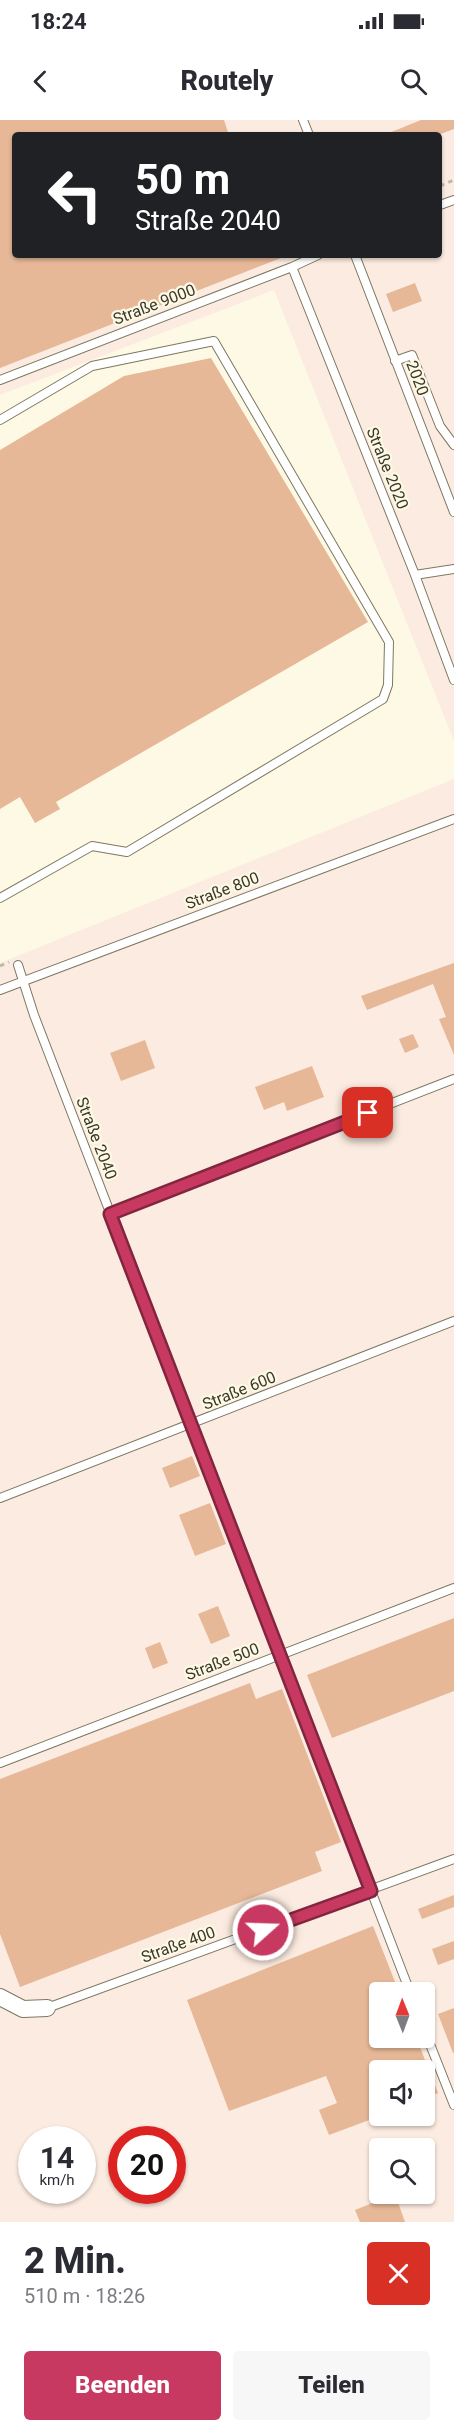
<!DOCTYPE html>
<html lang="de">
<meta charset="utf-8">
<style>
body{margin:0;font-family:Roboto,sans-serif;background:#f7f7f7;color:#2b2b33;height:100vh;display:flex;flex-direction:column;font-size:22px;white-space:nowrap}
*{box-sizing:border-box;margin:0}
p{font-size:20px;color:#7c7c81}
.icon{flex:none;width:33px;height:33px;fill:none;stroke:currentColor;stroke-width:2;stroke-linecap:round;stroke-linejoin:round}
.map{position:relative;height:2102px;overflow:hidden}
.sheet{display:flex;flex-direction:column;background:#fff;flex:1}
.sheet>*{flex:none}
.top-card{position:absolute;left:12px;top:12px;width:430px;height:126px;border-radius:6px;box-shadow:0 2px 4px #0004;background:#202124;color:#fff;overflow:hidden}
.needle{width:39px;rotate:359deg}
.buttons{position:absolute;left:369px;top:1862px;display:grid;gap:12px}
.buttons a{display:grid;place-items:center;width:66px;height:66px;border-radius:6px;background:#fff;box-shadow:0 2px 4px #0004;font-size:30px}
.speed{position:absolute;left:18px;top:2006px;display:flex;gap:12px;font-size:30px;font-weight:700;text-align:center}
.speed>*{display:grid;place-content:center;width:78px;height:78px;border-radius:50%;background:#fff;box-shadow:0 2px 4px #0004;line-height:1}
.speed small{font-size:15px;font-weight:400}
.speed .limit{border:9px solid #d22;background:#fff;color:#111}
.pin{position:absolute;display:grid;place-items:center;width:51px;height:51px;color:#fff;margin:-26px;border-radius:12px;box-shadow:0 3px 9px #0006}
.me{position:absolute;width:66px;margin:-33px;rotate:70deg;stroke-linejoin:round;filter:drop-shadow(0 0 4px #0008)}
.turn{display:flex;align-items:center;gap:21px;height:126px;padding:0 24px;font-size:27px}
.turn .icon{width:78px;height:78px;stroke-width:2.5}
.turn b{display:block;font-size:42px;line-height:51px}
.round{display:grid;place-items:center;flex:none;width:63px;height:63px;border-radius:6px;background:#f7f7f7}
.headline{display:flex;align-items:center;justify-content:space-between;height:102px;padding:0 24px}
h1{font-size:36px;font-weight:800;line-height:45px}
.cta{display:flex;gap:12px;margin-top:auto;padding:12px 24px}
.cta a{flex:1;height:69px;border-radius:6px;background:#c83961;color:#fff;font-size:24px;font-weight:800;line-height:69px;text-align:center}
.cta a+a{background:#f7f7f7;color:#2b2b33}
.status{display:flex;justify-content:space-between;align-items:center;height:42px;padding:0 30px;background:#fff;direction:ltr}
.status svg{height:16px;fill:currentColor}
header{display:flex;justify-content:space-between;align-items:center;height:78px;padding:0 24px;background:#fff;font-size:27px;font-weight:800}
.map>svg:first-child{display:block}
.industrial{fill:#fcebe0;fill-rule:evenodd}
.building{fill:#e6b897}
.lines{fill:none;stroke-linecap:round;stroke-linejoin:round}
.service-casing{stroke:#7d7860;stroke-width:10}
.minor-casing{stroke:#7d7860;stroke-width:18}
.path{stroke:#bebaa8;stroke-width:3;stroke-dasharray:4.5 4.5;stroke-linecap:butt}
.service{stroke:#fff;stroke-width:8}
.minor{stroke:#fff;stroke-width:16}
.route-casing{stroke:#82253f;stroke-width:15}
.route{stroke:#c83961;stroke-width:10}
.labels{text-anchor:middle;stroke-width:4.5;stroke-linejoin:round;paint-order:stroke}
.street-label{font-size:16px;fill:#3a382d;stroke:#fef9e4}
</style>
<div class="status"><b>18:24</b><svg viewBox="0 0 49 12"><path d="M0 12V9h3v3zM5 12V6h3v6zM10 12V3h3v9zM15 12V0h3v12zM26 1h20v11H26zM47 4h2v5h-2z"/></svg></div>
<header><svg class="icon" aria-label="back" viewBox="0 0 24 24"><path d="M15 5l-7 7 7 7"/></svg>Routely<svg class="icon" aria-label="search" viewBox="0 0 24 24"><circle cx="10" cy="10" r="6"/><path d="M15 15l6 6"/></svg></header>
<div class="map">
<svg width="454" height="2102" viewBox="0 0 454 2102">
<rect width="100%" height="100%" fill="#fef9e4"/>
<path class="industrial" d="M0,0H454V621L274,170L0,275ZM15,15H440V135H15Z
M454,659V2102H0V843ZM380,1872H424V1917H380ZM380,1950H424V1995H380ZM32,2019H82V2070H32ZM122,2019H172V2070H122ZM380,2028H424V2073H380Z"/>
<path class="building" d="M0,0H224L229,15H15V135L286,136L0,248Z
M421,0H454V9L438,15H384Z
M415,163L422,181L393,192L386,174Z
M211,238L368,502L56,682L60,689L35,703L20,677L0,689V330L124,256Z
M454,843V935L439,899L446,897L433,864L367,890L361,876Z
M413,914L419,927L405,933L399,919Z
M145,920L155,948L121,961L110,933Z
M312,946L324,977L287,991L284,982L264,990L255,967Z
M192,1336L200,1356L170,1368L162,1348Z
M210,1383L226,1424L195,1436L179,1395Z
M218,1486L230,1516L211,1524L198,1494Z
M454,1498V1571L332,1618L307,1555Z
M160,1522L168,1543L153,1549L145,1528Z
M250,1563L256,1579L282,1569L341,1722L315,1732L322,1751L20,1867L0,1814V1659Z
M454,1775V1787L422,1799L418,1789Z
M373,1806L399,1872H380V1917H416L438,1973L424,1978V1950H380V1996L329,2015L319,1990L337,1983L326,1956L229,1991L187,1880Z
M454,1821V1839L438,1845L432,1829Z
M454,1888V1933H453L438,1894Z
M395,2074L405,2102H360L355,2090Z"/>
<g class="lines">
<defs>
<path id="service" d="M303,0L309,15
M440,85L454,80
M355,135L454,392
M292,147L415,455L454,560
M395,241L412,235L440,306L454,325
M0,260L292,147L318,135
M0,300L92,246L214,221L389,522L388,565L383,579L127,732L92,726L0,778
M415,455L454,449
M18,845L34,895L410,1872
M0,870L454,699
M110,1093L454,959
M0,1378L454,1201
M0,1643L454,1468
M47,1888L454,1739
M424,1909L454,1985"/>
<path id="minor" d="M0,1877L23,1889L47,1888"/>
</defs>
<use href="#service" class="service-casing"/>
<use href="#minor" class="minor-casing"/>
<path class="path" d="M440,66L454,60
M0,846L9,842"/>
<use href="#service" class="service"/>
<use href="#minor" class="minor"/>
</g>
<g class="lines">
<defs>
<path id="route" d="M263,1810L371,1771L110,1094L368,993"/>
</defs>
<use href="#route" class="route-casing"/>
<use href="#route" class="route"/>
</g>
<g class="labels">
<g class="street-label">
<text transform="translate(154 184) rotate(-21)" y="6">Straße 9000</text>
<text transform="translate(418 258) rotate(69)" y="6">2020</text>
<text transform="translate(388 348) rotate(68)" y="6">Straße 2020</text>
<text transform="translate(222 770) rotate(-21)" y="6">Straße 800</text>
<text transform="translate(97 1018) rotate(69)" y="6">Straße 2040</text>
<text transform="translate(239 1270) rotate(-22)" y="6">Straße 600</text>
<text transform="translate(222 1541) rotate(-21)" y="6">Straße 500</text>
<text transform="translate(178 1824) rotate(-20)" y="6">Straße 400</text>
</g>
</g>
</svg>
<div class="buttons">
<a><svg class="needle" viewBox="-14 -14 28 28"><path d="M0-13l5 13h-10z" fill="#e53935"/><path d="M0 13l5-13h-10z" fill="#7c7c81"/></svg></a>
<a><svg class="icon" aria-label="sound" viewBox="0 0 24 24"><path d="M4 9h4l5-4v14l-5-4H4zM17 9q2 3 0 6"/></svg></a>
<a><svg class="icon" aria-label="search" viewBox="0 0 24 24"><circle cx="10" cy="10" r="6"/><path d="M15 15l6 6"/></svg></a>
</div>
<div class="speed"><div>14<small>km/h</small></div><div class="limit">20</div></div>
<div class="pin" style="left:368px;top:993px;background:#d93025"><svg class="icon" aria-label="arrive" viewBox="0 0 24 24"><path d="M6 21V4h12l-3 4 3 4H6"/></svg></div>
<svg class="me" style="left:263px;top:1810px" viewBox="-20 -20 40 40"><circle r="17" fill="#c83961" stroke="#fff" stroke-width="3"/><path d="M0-11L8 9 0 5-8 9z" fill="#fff"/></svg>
<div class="top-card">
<div class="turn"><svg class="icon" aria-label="left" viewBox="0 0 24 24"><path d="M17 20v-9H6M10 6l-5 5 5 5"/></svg><div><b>50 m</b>Straße 2040</div></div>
</div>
</div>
<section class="sheet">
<div class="headline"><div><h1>2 Min.</h1><p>510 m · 18:26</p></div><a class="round" style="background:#d93025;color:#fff"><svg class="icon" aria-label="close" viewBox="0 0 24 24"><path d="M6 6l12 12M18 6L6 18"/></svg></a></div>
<div class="cta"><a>Beenden</a><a>Teilen</a></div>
</section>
